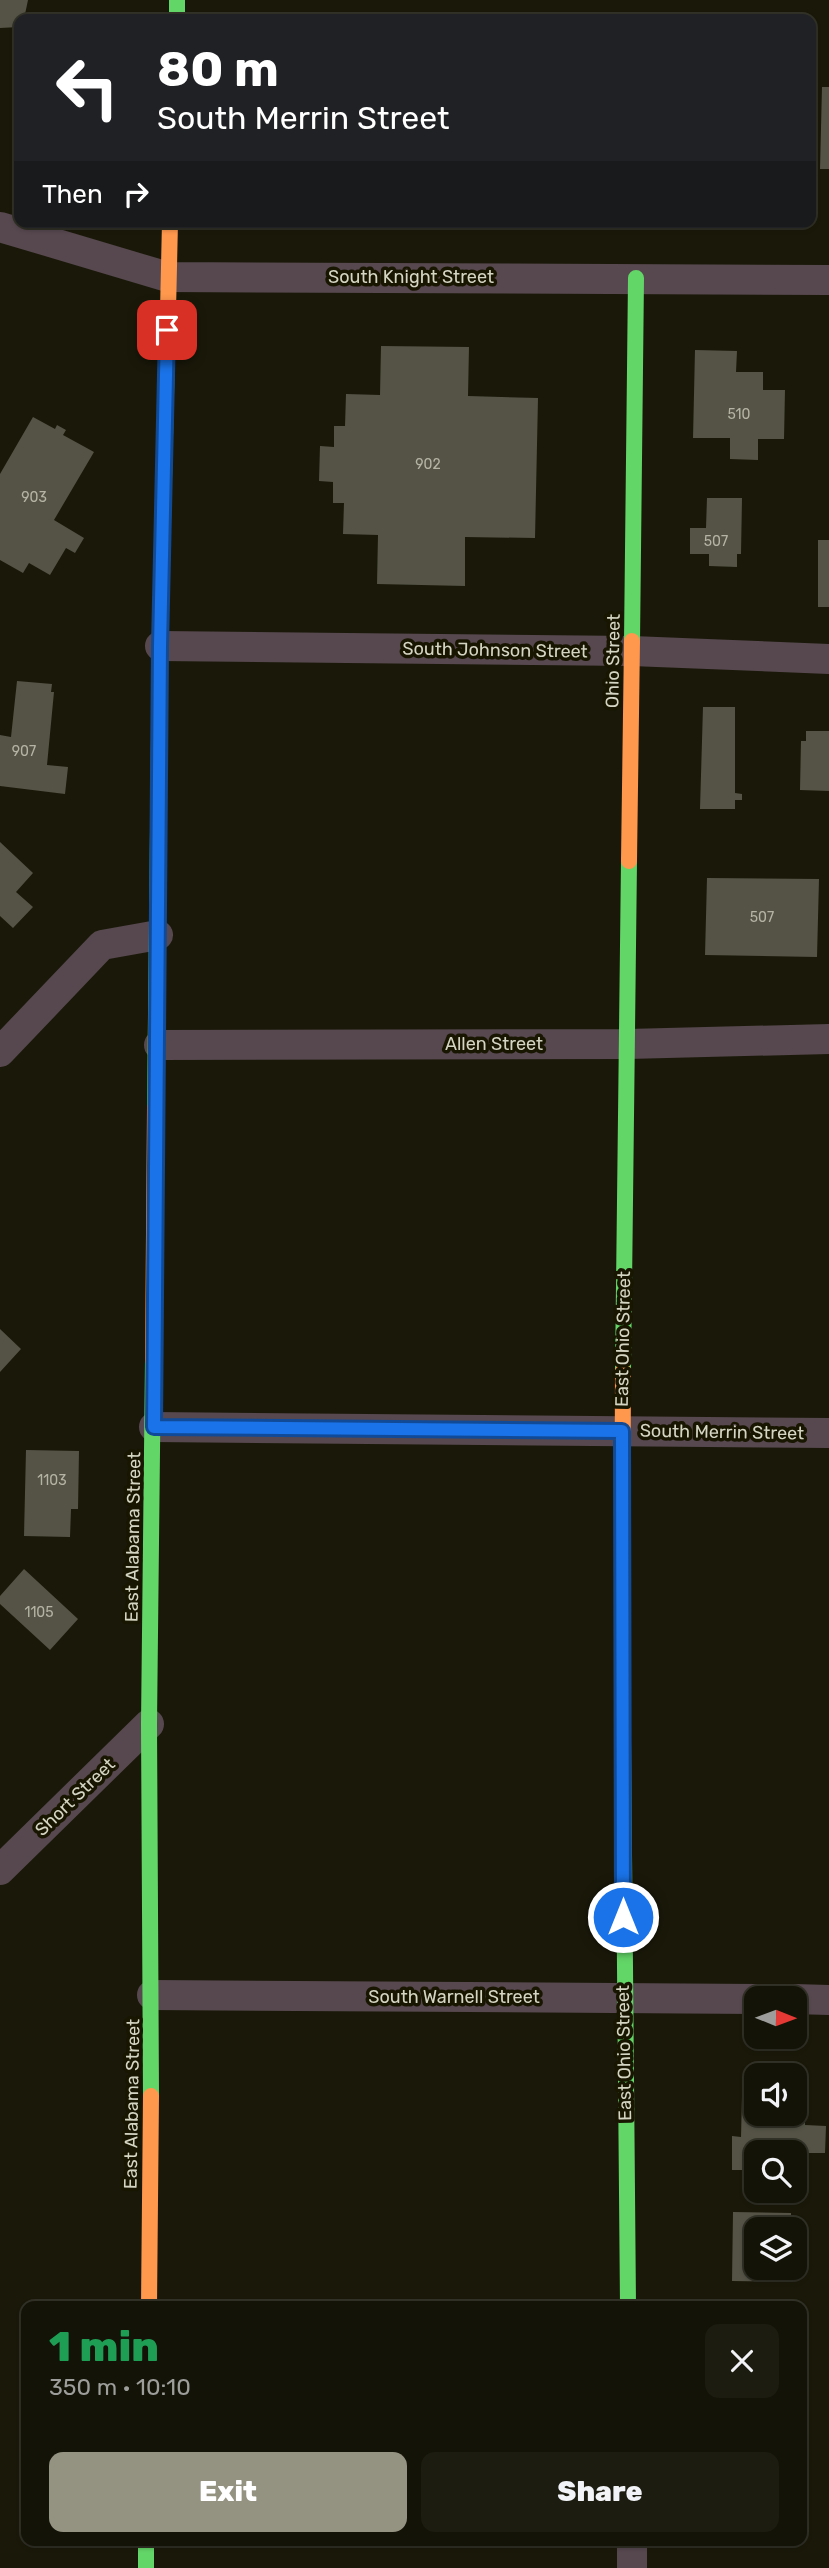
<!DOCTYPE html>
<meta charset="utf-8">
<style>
body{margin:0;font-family:Rubik,sans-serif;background:#1d1c11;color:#f1f3f6;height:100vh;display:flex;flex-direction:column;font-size:26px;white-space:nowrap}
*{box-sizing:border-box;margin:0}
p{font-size:23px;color:#9d9e9b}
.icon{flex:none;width:38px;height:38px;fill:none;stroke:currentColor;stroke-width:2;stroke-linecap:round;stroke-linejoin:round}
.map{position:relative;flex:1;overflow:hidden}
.panel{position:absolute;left:21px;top:2301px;width:786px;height:245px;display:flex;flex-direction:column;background:#141307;border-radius:14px;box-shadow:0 2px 5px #0004,0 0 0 2px #333228}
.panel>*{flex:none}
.top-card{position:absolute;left:14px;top:14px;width:802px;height:214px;border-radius:14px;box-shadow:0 2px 5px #0004,0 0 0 2px #333228;background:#202124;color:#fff;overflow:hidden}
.needle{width:46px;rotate:91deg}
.controls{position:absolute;left:744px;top:1986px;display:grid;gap:14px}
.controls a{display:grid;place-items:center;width:63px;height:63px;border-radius:14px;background:#141307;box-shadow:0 2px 5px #0004,0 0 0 2px #333228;font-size:35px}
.pin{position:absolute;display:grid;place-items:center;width:60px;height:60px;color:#fff;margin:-30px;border-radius:14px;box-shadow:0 4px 10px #0006}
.me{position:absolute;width:77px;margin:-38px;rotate:0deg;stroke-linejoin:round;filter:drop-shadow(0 0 5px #0008)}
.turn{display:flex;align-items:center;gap:24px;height:147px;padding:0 28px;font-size:32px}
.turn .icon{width:91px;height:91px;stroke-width:2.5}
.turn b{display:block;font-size:49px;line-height:60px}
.then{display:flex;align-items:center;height:66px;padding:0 28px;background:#0003;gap:14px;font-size:26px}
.round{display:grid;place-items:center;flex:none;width:74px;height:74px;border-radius:14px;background:#1d1c11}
.head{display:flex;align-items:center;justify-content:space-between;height:119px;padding:0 28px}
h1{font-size:42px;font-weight:800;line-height:52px;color:#1e9e55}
.action{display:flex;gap:14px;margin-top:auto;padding:14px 28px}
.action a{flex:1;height:80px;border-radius:14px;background:#949382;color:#fff;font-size:28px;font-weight:800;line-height:80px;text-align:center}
.action a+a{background:#1d1c11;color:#f1f3f6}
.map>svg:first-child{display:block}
.building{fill:#545346}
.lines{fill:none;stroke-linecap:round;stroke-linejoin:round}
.street{stroke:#57484f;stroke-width:30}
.fast{stroke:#63d668;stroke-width:16}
.slow{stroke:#ff974d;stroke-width:16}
.route-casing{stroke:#114b97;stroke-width:18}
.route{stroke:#1a73e8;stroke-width:12}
.labels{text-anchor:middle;stroke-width:7;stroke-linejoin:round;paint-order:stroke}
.number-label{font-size:14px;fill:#b5b4a4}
.street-label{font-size:18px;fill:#d5d5c3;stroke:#181600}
</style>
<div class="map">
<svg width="829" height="2568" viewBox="0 0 829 2568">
<rect width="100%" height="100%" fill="#1a1909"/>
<path class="building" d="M0,0H28L24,19H19V27L0,28Z
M822,87H829V169H820Z
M381,346L469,347L468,396L538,398L535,538L465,537V586L377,584L378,535L343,534L344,503H333V482L319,481L320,446L334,447V426H345L346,394L380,395Z
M695,350L737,351L736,372H763V390H785L784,439H758V460L730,459V438H693Z
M33,417L55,429L57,425L66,430L63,435L94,452L54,520L84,538L75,553L66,548L50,575L29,563L23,573L0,560V474Z
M707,498H742L741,554H737V567L709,566V554H690V528H706Z
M818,540H829V607H818Z
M17,681L52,684L51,692H54L47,765L68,767L65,794L0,786V735L11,737Z
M703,707H735V793L742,794V800H735V809H700Z
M806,731H829V791L800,790L801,741H806Z
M0,842L33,873L16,892L33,907L13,928L0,916Z
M707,878L819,879L817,957L705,955Z
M0,1329L21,1349L0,1372Z
M26,1450L79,1451L78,1509H71L70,1537L24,1536Z
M24,1569L78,1619L50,1650L0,1604V1596Z
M742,2096H756V2114H794V2097H805V2125L826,2126L825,2153H804V2171L794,2170V2152H756V2170H732V2136L741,2137Z
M733,2212L791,2213V2230H756V2268H790V2282L732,2281Z"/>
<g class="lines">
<path class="street" d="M0,227L168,277L829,280
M160,646L632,651L829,659
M159,1045L628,1044L829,1039
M0,1052L102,945L158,935
M154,1427L829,1433
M0,1870L149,1724
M152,1995L756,1999
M794,1999L829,2000
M632,2541V2568"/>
<path class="fast" d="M177,0V19
M632,641L636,278
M155,1108L160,646L168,311
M623,1371L629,861
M622,1628L628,2306
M151,2096L149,1724L153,1360
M146,2541V2568"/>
<path class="slow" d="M168,311L170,222
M629,861L632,641
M153,1360L155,1108
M622,1628L623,1371
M149,2306L151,2096"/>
</g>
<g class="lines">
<defs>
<path id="route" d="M167,330L160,646L154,1427L622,1431L623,1917"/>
</defs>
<use href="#route" class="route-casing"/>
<use href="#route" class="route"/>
</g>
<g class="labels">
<g class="number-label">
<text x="739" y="419">510</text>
<text x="428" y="469">902</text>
<text x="34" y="502">903</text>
<text x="716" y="546">507</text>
<text x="24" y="756">907</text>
<text x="762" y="922">507</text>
<text x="52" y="1485">1103</text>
<text x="39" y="1617">1105</text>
</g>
<g class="street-label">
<text x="411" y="283">South Knight Street</text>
<text transform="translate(495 650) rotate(1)" y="6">South Johnson Street</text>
<text transform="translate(613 661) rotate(-89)" y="6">Ohio Street</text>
<text x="494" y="1050">Allen Street</text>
<text transform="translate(623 1339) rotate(-89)" y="6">East Ohio Street</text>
<text transform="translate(722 1432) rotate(1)" y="6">South Merrin Street</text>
<text transform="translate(133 1537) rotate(-89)" y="6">East Alabama Street</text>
<text transform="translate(75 1797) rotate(-44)" y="6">Short Street</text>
<text x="454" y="2003">South Warnell Street</text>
<text transform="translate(624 2053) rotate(-91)" y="6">East Ohio Street</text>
<text transform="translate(132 2104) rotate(-89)" y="6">East Alabama Street</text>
</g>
</g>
</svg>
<div class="controls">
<a><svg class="needle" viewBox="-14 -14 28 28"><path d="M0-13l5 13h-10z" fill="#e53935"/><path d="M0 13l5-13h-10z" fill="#9d9e9b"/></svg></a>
<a><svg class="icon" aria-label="sound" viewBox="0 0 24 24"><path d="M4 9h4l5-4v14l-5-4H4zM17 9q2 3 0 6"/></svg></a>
<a><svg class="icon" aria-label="search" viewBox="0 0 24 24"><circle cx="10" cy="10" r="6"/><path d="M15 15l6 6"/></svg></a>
<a><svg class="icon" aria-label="layers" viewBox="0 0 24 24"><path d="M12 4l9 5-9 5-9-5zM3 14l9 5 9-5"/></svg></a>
</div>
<div class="pin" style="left:167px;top:330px;background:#d93025"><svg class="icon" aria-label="arrive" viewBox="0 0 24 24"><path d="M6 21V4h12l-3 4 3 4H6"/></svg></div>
<svg class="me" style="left:623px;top:1917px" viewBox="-20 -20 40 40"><circle r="17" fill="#1a73e8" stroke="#fff" stroke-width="3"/><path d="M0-11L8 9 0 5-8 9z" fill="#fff"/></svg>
<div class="top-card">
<div class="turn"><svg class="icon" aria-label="left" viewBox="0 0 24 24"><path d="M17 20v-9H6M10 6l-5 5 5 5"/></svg><div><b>80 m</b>South Merrin Street</div></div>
<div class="then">Then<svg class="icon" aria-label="right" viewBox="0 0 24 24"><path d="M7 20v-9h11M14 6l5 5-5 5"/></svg></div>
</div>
<section class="panel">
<div class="head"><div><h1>1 min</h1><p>350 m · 10:10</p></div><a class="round"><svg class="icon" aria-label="close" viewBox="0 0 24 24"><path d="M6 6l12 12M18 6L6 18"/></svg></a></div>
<div class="action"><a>Exit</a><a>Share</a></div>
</section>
</div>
